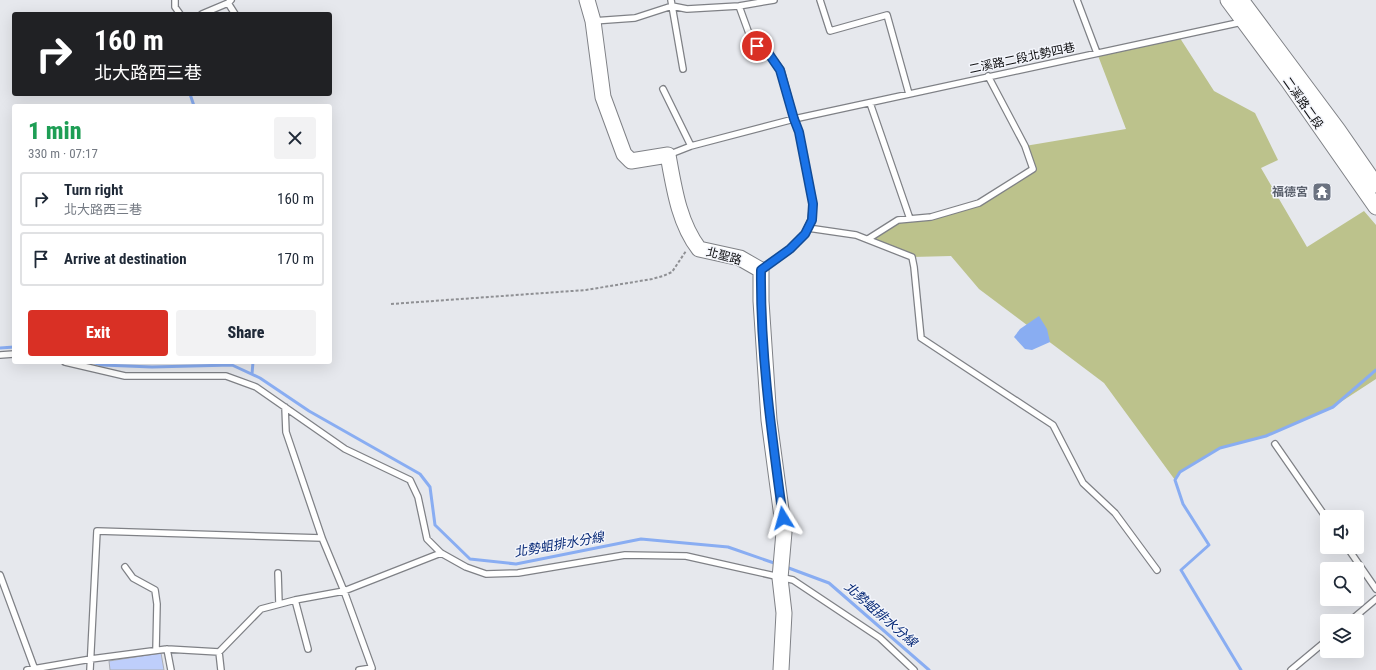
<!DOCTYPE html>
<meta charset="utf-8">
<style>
body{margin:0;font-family:"Roboto Condensed","Noto Sans TC",sans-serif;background:#f2f2f3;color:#1f2937;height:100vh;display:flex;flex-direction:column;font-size:15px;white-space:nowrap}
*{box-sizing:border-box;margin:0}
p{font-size:13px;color:#747a83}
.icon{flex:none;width:22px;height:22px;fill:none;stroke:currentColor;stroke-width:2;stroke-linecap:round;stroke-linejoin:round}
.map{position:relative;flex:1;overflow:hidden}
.side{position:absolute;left:12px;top:104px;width:320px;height:260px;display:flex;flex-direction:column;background:#fff;border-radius:4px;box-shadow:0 4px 16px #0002}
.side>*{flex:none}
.top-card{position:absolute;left:12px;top:12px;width:320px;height:84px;border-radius:4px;box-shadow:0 4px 16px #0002;background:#202124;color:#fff;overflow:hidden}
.controls{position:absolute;left:1320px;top:510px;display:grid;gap:8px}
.controls a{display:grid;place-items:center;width:44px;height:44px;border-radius:4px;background:#fff;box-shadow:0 4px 16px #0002;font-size:20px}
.pin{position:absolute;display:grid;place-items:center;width:34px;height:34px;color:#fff;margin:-17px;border:2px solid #fff;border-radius:50%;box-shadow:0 1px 4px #0007}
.me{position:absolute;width:44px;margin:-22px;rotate:352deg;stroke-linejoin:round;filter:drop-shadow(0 0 3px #0008)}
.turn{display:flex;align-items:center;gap:14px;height:84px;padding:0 16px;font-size:18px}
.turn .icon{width:52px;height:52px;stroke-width:2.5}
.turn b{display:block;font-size:28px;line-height:34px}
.round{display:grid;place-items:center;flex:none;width:42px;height:42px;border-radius:4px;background:#f2f2f3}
.headline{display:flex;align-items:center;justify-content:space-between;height:68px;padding:0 16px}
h1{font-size:24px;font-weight:800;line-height:30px;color:#1e9e55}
.button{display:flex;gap:8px;margin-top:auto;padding:8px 16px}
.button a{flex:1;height:46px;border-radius:4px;background:#d93025;color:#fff;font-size:16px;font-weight:800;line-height:46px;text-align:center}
.button a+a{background:#f2f2f3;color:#1f2937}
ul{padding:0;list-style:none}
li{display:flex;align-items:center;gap:12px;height:54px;margin:0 8px 6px;padding:0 8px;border:2px solid #e0e1e3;border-radius:4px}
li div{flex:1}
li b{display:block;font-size:15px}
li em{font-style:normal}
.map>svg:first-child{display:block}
.green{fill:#bcc28c}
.water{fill:#89adf2}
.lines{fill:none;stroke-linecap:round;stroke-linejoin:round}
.stream{stroke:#89adf2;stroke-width:3}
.building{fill:#becefb;stroke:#acaeb3}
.lane-casing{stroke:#7f8186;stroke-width:8}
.secondary-casing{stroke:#7f8186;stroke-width:17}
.path{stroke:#8f9094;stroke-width:2;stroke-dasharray:3 2;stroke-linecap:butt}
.lane{stroke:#fff;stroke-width:5.5}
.secondary{stroke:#fff;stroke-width:15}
.route-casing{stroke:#114b97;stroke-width:10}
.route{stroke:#1a73e8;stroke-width:7}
.labels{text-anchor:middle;stroke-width:3;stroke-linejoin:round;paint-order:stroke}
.street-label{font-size:12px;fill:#0d0d0f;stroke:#f3f5fb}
.worship-label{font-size:12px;font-weight:bold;fill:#5b616d;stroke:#f3f5fb;text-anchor:end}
.water-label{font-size:13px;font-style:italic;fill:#062876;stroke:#f3f5fb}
</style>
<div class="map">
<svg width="1376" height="670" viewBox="0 0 1376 670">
<rect width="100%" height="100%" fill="#e6e8ed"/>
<path class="green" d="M1178,35L1214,91L1255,113L1278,160L1261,168L1307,247L1364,211L1376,225V379L1333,407L1266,436L1220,448L1180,472L1175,480L1104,383L979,289L951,256L912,257L868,239L898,220L931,216L979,203L1033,169L1025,146L1126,129L1097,53Z"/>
<path class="water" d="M1039,316L1047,329L1050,342L1032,350L1025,349L1014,337L1020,329Z"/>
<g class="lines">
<path class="stream" d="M190,94L194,106
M0,348L14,347
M92,362L102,365L152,367L232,365L260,378L309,411L420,474L430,487L435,525L470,559L516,564L641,539L728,547L777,564
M252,374L253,362
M786,567L829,583L929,670
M1241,670L1181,570L1209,545L1183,504L1175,480L1180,472L1220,448L1266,436L1333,407L1376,370"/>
</g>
<path class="building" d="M161,653L164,670H110L109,661Z"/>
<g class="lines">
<defs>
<path id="lane" d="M175,0V7L180,14
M671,0L683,69
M820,0L830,31L887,15L909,94
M1077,0L1097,53
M228,3L235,14
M739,6L751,39L757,46L769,54L781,70L794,119L799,132L813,204L811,220L805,234L791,249L762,269
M202,14L228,3L231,0
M593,21L635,18L672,6L687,9L739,6L774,0
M663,89L691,146
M870,103L910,219
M668,155L691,146L794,119L1242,22
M808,228L856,235L912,257L914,267L921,338L1053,425L1083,483L1115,513L1157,570
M868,239L898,220L931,217L979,203L1033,169L1025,146L988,76
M0,355L14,354
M65,362L125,376H226L256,387L345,449L410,480L418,497L427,539L441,553L466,567L486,574L518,573L625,555L686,556L793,580L880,638L914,670
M285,407L286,432L322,538L344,591L372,668L359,670
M1275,444L1327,519
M1347,547L1376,589
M125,567L133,578L155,590L157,604L156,650
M278,573L279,604
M0,575L35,670
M295,600L308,649
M1350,621L1376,599
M167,649L171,670
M219,652L221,670
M27,670L91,659L167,649L219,652L261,609L295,600L344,591L441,553
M90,670L97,531L322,538
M1291,670L1327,640"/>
<path id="secondary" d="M587,0L593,21L603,97L624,154L631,161L668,155C674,188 679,223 699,249L740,258L761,270V301L769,420L784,532L780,578L784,613L781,670
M1228,0L1288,81L1376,207
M1241,0L1338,130L1376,185"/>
</defs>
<use href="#lane" class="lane-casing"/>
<use href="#secondary" class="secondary-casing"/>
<path class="path" d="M391,304L586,290L652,279L663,276L672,272L686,251"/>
<use href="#lane" class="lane"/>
<use href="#secondary" class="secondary"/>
</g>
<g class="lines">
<defs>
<path id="route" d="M757,46L769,54L780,70L794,119L799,132L813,204L812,220L805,234L790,249L761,270C760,353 772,436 783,518"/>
</defs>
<use href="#route" class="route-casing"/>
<use href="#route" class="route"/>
</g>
<defs>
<symbol id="temple-square" viewBox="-11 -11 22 22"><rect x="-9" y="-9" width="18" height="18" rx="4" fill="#6b7280" stroke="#f3f5fb"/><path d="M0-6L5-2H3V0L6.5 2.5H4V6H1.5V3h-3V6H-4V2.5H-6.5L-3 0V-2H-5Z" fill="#fff"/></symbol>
</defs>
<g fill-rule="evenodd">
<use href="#temple-square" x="1311" y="181" width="22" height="22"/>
</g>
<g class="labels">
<g class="street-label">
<text transform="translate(1022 58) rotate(-12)" y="4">二溪路二段北勢四巷</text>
<text transform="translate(1303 103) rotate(55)" y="4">二溪路二段</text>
<text transform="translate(724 256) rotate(15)" y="4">北聖路</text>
</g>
<g class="worship-label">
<text x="1308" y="196">福德宮</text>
</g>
<g class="water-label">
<text transform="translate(559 544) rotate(-10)" y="5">北勢蛆排水分線</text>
<text transform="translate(881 614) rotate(41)" y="5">北勢蛆排水分線</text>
</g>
</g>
</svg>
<div class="controls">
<a><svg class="icon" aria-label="sound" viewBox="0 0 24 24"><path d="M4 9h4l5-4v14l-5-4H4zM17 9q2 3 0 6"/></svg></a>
<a><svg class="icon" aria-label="search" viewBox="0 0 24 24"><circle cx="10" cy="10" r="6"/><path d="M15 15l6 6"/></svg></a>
<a><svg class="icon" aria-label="layers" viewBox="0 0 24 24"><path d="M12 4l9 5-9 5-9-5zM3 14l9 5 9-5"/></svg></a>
</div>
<div class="pin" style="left:757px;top:46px;background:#d93025"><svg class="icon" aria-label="arrive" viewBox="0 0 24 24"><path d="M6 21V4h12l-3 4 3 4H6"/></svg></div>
<svg class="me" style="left:783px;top:518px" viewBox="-20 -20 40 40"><path d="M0-17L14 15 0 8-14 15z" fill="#1a73e8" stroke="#fff" stroke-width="4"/></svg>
<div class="top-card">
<div class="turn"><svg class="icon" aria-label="right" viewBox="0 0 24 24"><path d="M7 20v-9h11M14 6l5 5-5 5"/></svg><div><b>160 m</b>北大路西三巷</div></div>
</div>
<section class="side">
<div class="headline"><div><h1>1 min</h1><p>330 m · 07:17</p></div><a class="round"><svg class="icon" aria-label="close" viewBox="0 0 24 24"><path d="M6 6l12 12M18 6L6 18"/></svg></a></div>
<ul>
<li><svg class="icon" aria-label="right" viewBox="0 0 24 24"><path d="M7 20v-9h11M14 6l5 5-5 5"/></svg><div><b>Turn right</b><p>北大路西三巷</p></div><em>160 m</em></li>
<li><svg class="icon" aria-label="arrive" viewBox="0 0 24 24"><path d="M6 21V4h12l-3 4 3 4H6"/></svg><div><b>Arrive at destination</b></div><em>170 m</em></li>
</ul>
<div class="button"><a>Exit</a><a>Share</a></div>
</section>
</div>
